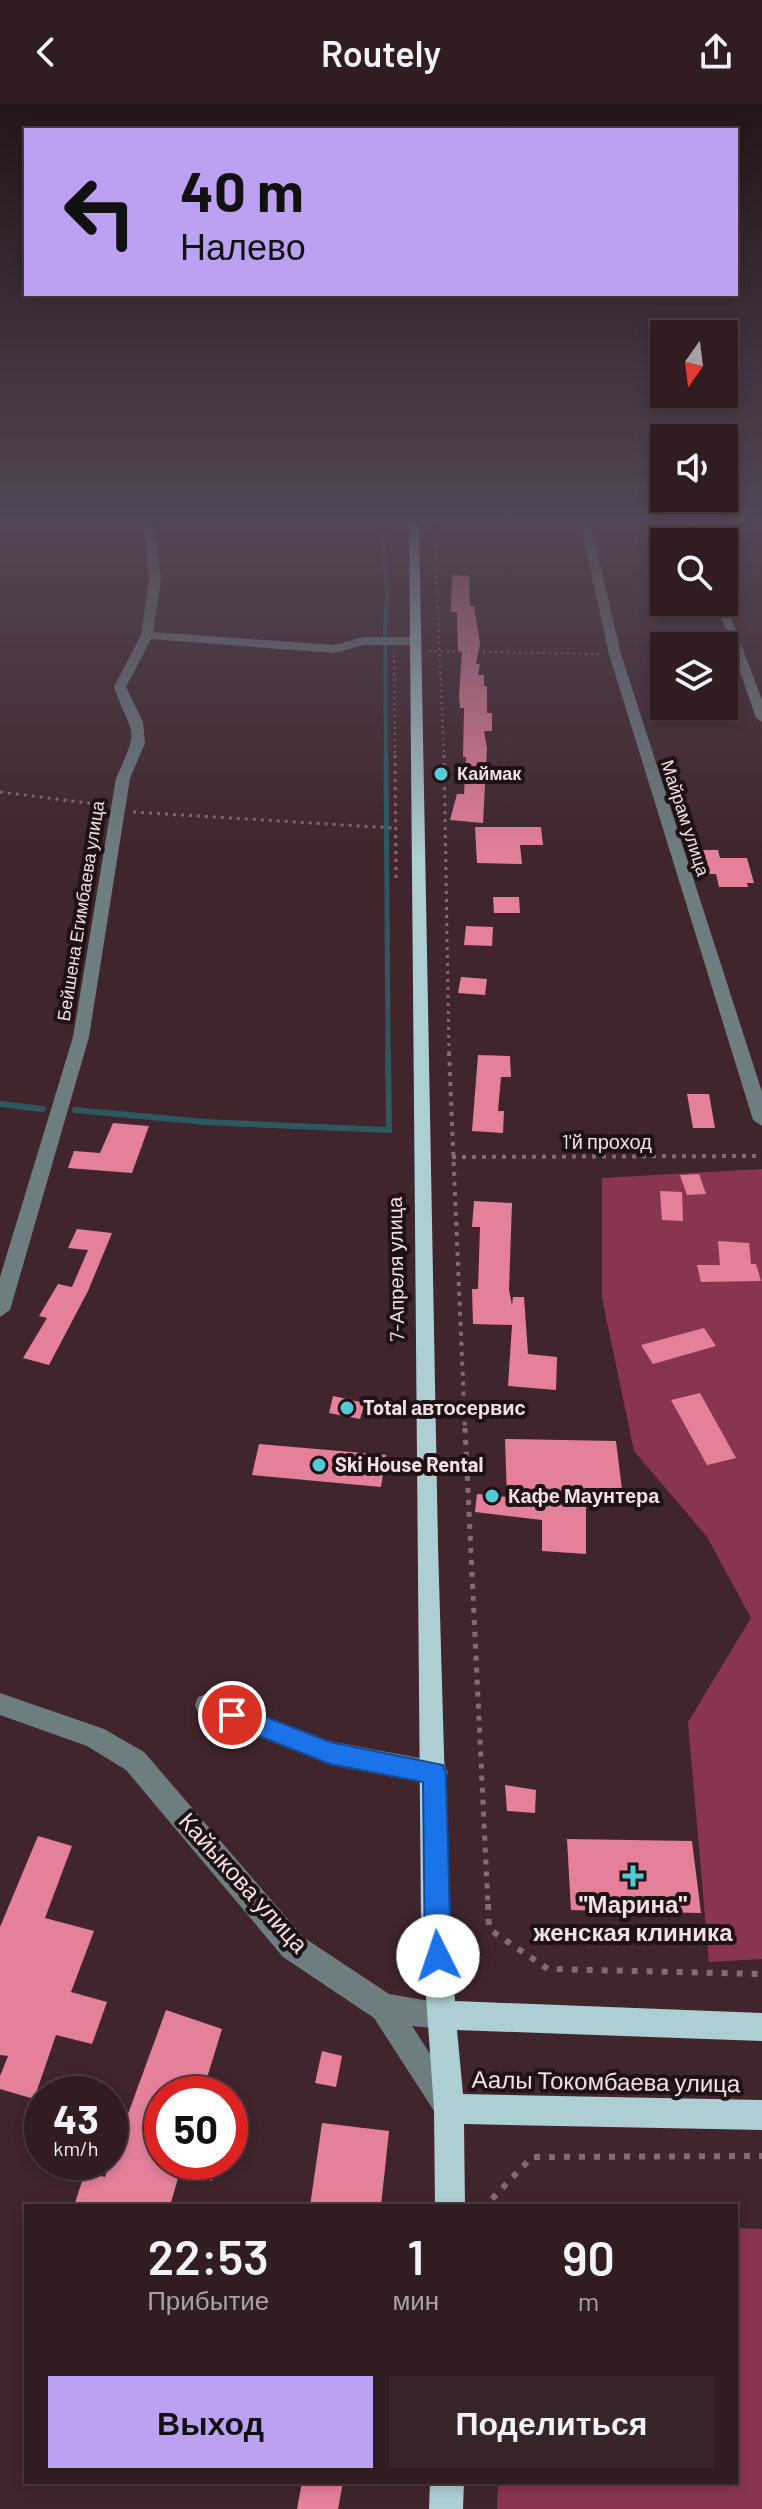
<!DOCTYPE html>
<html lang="ru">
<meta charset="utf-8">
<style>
body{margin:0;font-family:Barlow,sans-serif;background:#38252a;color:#f1f3f6;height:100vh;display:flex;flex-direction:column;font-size:30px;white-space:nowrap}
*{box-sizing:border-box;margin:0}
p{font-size:26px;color:#a8a1a5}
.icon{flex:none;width:44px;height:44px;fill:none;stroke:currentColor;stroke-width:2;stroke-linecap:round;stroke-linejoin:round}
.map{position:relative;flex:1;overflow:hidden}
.sheet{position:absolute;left:24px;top:2100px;width:714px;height:280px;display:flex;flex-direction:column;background:#301c21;border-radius:0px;box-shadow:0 4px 12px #0003,0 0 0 2px #4b3a3f}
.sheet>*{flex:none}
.guide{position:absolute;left:24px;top:24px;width:714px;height:168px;border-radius:0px;box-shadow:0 4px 12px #0003,0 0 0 2px #4b3a3f;background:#bca0f2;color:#111;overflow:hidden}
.needle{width:52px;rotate:194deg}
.fabs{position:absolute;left:650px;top:216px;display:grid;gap:16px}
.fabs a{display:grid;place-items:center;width:88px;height:88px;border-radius:0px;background:#301c21;box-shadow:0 4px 12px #0003,0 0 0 2px #4b3a3f;font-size:40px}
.speed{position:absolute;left:24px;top:1972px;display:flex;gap:16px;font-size:40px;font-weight:700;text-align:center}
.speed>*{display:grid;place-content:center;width:104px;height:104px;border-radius:50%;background:#301c21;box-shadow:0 4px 12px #0003,0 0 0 2px #4b3a3f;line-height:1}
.speed small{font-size:20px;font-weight:400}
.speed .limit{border:12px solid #d22;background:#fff;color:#111}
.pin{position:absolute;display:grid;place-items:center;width:68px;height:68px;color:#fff;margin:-34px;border:4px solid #fff;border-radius:50%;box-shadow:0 2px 8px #0007}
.me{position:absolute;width:88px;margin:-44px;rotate:356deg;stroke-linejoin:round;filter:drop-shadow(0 0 6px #0008)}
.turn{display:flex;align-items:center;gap:28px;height:168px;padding:0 24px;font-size:36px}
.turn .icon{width:104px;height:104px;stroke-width:2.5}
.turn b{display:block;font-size:56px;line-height:68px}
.eta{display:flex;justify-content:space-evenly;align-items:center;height:136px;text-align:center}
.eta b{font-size:48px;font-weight:600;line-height:56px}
.cta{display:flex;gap:16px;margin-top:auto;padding:16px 24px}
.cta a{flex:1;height:92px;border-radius:0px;background:#bca0f2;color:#111;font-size:32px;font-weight:600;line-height:92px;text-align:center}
.cta a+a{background:#38252a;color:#f1f3f6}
header{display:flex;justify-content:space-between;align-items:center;height:104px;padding:0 24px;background:#301c21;font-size:36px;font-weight:600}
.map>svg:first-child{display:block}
.green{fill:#89354f}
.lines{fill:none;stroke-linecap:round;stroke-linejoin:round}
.stream-far2{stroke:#2c595f;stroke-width:4}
.stream-far1{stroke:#2c595f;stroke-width:5}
.stream{stroke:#2c595f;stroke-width:6}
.building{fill:#e5809b}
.path-far4{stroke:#836b71;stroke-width:2;stroke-dasharray:2 4;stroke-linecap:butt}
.path-far3{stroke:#836b71;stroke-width:3;stroke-dasharray:3 5;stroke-linecap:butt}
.path-far2{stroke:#836b71;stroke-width:4;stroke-dasharray:4 6;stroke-linecap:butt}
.path-far1{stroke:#836b71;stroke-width:5;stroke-dasharray:5 7;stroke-linecap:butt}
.path{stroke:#836b71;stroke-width:6;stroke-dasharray:6 9;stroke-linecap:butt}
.minor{fill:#6e7e80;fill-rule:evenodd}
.major{fill:#adced3;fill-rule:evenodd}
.route{fill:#1a73e8;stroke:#114b97;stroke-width:2}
.poi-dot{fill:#53cbdb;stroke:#1f1215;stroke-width:3}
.labels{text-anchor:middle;stroke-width:8;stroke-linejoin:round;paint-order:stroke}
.far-poi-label{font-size:18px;font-weight:bold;fill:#f3e0e4;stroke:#1f1215;text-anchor:start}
.far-street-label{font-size:18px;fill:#f3e0e4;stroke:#1f1215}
.street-label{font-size:20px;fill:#f3e0e4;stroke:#1f1215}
.poi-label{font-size:20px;font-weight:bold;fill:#f3e0e4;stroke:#1f1215;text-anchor:start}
.near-street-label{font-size:24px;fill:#f3e0e4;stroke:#1f1215}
.near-poi-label{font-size:24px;font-weight:bold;fill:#f3e0e4;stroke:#1f1215}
</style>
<header><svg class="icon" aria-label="back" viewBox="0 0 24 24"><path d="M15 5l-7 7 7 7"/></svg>Routely<svg class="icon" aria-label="share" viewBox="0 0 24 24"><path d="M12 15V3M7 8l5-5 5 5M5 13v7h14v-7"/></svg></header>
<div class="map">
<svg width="762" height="2405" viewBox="0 0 762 2405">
<rect width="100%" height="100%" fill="#40252c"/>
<path class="green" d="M762,1065V1855L709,1858L688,1618L751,1514L707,1433L634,1347L602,1194V1074Z
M736,2124L762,2125V2405H497L498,2378H736Z"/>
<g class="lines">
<path class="stream-far2" d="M381,418L387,487L385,531
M385,540L386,653"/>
<path class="stream-far1" d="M386,651L388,950"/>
<path class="stream" d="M0,1000L43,1005
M75,1006L205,1018L389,1026L388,948"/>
</g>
<path class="building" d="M452,471L469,472L470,502H474L480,540L476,560H480L478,571H484V582H487V609H492V627H484L487,644L483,719L450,716L457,690H464L466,653H463L464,604H460L459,592L462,547H458L457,508H451Z
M475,723H541L543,741H520L522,760L477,759Z
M697,746H718L720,754H747L754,779H747L748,783H719L716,770H703Z
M493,793H519L520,809H494Z
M466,822L493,823L492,842L464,841Z
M461,873L487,875L485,891L458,889Z
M478,951L510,952L511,973H501L498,1007H504L503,1029L472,1027Z
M687,990H709L715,1024H693Z
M113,1019L149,1022L132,1069L68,1064L74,1047L100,1049Z
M699,1070L706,1090L687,1091L680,1071Z
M660,1087L682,1088L683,1117L662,1116Z
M474,1097L512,1099L509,1186L512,1201L513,1193H524L528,1250L557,1253L556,1286L508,1282L512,1221L473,1220L472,1185H478L480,1123H472Z
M77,1125L112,1129L88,1187L49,1261L23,1254L47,1214L39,1212L58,1180L72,1183L88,1146L68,1144Z
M718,1137L749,1139L751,1160H756L761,1177L701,1178L697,1161H720Z
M704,1224L716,1242L653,1260L641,1241Z
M700,1289L736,1354L707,1361L671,1296Z
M333,1292L365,1299L360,1315L329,1309Z
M505,1335L616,1337L622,1385L586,1384V1450L542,1447V1416L475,1408L477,1390L507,1393Z
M259,1340L386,1351L381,1383L252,1371Z
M505,1681L536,1686L535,1709L507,1707Z
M38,1732L72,1742L45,1814L94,1827L71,1888L107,1898L92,1940L56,1931L34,1995L0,1985V1972L8,1952L0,1951V1823Z
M567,1735L692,1737L701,1809L571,1806Z
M166,1906L222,1925L202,1990H162V2058H217L212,2077L180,2067L170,2102H74L85,2068L105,2073Z
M322,1947L342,1952L336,1983L315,1979Z
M322,2019L389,2027L381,2102H310Z
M302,2378H343L338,2405H297Z"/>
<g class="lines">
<path class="path-far4" d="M434,418L444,653
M429,547L600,550
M394,551L395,653"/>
<path class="path-far3" d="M395,651L396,775
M444,651L449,950
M0,688L104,701
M133,708L394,724"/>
<path class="path-far2" d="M449,948L465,1326
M452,1053L762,1052"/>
<path class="path-far1" d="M465,1324L488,1802"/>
<path class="path" d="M488,1800L489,1825L548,1865L762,1870
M492,2095L532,2053L762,2052"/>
<path class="minor" d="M144,418H154L161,476L153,528L334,541L364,533H416L422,537L416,541H364L334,549L151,535L126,583L143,618L145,639L130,674L89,933L10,1206L0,1213V1173L73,933L116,674C142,619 131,633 114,583L141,531L149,476Z
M580,418H590L621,550L762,988V1022L753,1016L609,550Z
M683,418H694L703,438H693Z
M724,495L762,596V618L756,614L716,498H724Z
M0,1589L104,1625L144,1648L303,1833L389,1890L453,1901L457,1911L453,1921L443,1925L412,1922L456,1990L461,2000L456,2010L446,2015L436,2010L374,1914L283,1853L126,1666L87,1642L0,1611Z
M207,1590L330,1637L435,1657L444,1660L448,1669L444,1678L435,1681L330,1661L198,1609L195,1601L198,1593Z"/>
<path class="major" d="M409,418H419L438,1441L449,1822L455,1897L762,1909V1937L457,1926L463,1990L762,1996V2026L464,2020L465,2102H435L434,2005L421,1822Z
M430,2378H464L463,2405H429Z"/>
</g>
<linearGradient id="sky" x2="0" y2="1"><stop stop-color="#231418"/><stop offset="0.55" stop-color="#534656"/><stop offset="1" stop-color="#534656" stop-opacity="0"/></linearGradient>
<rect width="762" height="755" fill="url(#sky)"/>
<path class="route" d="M232,1600L330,1638L443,1661L446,1669L451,1852L447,1861L438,1864L429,1861L425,1852L423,1678L330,1660L224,1618L220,1611L224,1603Z"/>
<g class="poi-dot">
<circle cx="441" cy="670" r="8"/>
<circle cx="347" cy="1304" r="8"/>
<circle cx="319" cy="1361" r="8"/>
<circle cx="492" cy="1392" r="8"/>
<path d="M629 1760h8v8h8v8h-8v8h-8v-8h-8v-8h8z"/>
</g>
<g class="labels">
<g class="far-poi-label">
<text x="457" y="676">Каймак</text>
</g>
<g class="far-street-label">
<text transform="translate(685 714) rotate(72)" y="6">Майрам улица</text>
<text transform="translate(81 807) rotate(-81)" y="6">Бейшена Егимбаева улица</text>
</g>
<g class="street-label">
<text x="607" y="1045">1'й проход</text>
<text transform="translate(396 1165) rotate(-91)" y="7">7-Апреля улица</text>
</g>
<g class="poi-label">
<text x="363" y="1311">Total автосервис</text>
<text x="335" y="1368">Ski House Rental</text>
<text x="508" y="1399">Кафе Маунтера</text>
</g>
<g class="near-street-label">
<text transform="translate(243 1779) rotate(48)" y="8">Кайыкова улица</text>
<text transform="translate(606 1978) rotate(1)" y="8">Аалы Токомбаева улица</text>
</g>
<g class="near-poi-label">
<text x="633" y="1809">"Марина"<tspan x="633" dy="28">женская клиника</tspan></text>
</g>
</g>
</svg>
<div class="fabs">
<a><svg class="needle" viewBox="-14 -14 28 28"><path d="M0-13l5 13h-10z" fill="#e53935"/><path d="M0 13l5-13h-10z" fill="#a8a1a5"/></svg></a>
<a><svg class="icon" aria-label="sound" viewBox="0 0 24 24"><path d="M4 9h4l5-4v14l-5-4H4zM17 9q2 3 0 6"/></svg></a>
<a><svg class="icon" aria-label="search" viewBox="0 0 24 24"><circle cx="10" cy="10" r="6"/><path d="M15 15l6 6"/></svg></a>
<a><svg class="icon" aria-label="layers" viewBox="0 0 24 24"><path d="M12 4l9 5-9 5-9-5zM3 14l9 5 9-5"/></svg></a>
</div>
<div class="speed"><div>43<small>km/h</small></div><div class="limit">50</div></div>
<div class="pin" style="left:232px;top:1611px;background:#d93025"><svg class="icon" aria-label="arrive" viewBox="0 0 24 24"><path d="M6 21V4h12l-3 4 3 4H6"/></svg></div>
<svg class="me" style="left:438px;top:1852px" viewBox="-20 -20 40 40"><circle r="19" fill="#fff"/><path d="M0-13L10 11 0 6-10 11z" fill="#1a73e8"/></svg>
<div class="guide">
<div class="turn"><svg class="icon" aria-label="left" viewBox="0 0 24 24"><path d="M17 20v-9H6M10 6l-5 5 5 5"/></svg><div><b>40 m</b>Налево</div></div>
</div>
<section class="sheet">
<div class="eta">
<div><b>22:53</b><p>Прибытие</p></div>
<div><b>1</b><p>мин</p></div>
<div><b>90</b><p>m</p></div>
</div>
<div class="cta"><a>Выход</a><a>Поделиться</a></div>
</section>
</div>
